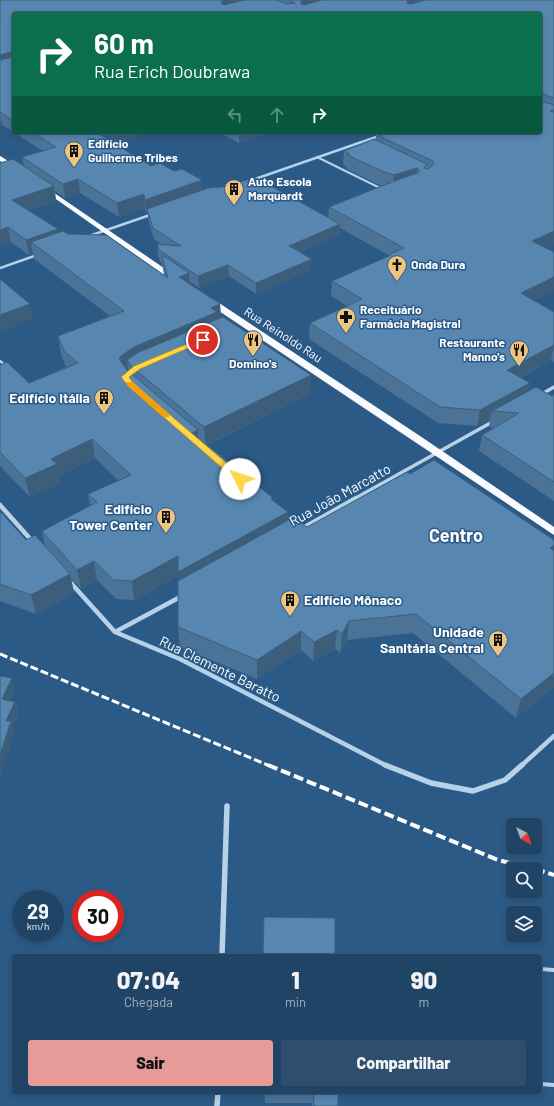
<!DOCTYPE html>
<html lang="pt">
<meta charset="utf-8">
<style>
body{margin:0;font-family:Barlow,sans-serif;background:#2d4e6e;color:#f1f3f6;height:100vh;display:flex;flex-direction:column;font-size:15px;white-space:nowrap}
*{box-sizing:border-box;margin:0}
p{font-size:13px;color:#a2b0bf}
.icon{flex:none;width:22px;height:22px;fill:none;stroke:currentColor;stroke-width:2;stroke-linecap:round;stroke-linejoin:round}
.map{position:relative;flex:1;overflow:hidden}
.panel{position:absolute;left:12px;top:954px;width:530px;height:140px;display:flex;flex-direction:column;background:#204465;border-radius:4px;box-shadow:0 2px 6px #0003,0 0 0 1px #3d5c79}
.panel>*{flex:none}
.banner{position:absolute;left:12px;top:12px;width:530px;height:122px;border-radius:4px;box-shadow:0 2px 6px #0003,0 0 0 1px #3d5c79;background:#0b6e4f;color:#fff;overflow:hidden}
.needle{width:26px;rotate:139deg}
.fabs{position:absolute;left:506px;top:818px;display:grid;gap:8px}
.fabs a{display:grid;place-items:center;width:36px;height:36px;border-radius:4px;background:#204465;box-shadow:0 2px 6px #0003,0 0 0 1px #3d5c79;font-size:20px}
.speed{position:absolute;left:12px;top:890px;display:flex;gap:8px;font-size:20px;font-weight:700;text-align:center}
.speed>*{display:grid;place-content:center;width:52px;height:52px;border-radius:50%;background:#204465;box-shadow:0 2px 6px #0003,0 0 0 1px #3d5c79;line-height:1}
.speed small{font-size:10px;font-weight:400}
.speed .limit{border:6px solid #d22;background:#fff;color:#111}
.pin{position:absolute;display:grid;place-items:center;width:34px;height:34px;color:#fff;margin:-17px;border:2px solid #fff;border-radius:50%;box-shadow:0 1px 4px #0007}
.me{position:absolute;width:44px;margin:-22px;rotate:311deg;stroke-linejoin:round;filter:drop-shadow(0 0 3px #0008)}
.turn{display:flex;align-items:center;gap:14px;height:84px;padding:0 16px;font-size:18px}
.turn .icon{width:52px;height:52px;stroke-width:2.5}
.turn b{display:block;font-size:28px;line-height:34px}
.lanes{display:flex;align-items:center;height:38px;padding:0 16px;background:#0003;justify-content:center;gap:20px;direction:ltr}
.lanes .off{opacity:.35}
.eta{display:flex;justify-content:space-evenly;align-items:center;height:68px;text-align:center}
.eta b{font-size:24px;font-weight:800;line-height:28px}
.primary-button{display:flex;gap:8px;margin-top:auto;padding:8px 16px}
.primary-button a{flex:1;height:46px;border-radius:4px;background:#e69b98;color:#111;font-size:16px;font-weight:800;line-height:46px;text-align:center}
.primary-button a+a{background:#2d4e6e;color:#f1f3f6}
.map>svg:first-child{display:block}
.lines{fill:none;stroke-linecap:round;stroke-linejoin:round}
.lane-far2{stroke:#b7d1e8;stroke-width:2}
.lane-far1{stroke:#b7d1e8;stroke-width:2.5}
.lane{stroke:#b7d1e8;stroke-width:4}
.street-far3{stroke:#b7d1e8;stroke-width:2.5}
.street-far2{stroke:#b7d1e8;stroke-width:3.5}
.street-far1{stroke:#b7d1e8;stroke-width:4.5}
.street{stroke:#b7d1e8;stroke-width:5.5}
.primary{fill:#f9fbfe;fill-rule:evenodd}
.rail-far1{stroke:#fff;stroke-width:3;stroke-dasharray:8 3;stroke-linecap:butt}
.rail{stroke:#fff;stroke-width:4;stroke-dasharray:10 4;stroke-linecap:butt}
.wall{fill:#4b7397;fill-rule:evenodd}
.shaded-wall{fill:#3d5e7b}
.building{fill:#5786b0;stroke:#3d5e7b}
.route{fill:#ffd54a;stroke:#a68a30}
.slow{fill:#f59e0b}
.labels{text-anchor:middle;stroke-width:3;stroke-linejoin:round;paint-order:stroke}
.far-poi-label{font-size:12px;font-weight:bold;fill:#fff;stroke:#2b5a87;text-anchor:start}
.far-street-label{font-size:12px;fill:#fff;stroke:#2b5a87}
.poi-label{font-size:14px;font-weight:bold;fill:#fff;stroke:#2b5a87;text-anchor:end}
.street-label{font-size:14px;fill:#fff;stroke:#2b5a87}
.district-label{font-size:18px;font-weight:bold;fill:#fff;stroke:#2b5a87}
</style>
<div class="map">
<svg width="554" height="1106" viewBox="0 0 554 1106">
<rect width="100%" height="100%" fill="#2b5a87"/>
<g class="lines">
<path class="lane-far2" d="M317,157L380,188"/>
<path class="lane-far1" d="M0,361L6,366"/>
<path class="lane" d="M540,969L554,970
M540,1084L554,1085"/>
<path class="street-far3" d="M235,186L379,136
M89,236L153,214
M0,268L37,255"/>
<path class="street-far2" d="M542,394L554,387
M354,499L494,421"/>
<path class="street-far1" d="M0,505L33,542
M303,528L356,498
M70,582L115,632L180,659L387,766
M115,632L182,596
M521,766L554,736"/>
<path class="street" d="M385,765L431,783L473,791L505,780L522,765
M222,956L227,806
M217,1106L218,1092"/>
<path class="primary" d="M0,156L2,157L20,169L15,170L0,161Z
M43,188H47L177,277L176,279H170L43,190Z
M207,299H213L423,438L554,527V535L207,303Z"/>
<path class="rail-far1" d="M0,654L270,766"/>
<path class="rail" d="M268,765L498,860L533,869
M535,869L554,875"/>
</g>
<path class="wall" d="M0,0H554V244L546,248L534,301L554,312V362L551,360L520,378L528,391L552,396L554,395V501L479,451L482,435L495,428L489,427L490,419L477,426L438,423L309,339L310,323L347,306L331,296L332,281L390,256L340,228L339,235L299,252L311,270L256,294L229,276L199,288L189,281L190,284L220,304L221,318L311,375V393L207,445L273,501L288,521L307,527L410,474L554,540V687L516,718L413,633L347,640L340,653L335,649L313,661L301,650L257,679L180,647L178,627L179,580L178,576L134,600L116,599L97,580L81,589L71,578L74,593L36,614L0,601V511L26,540L45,546L42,531L90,506L88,494L119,481L95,458L59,476L61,483L30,497L0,466V365L29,383L66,367L61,355L58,336L110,316L34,259L33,254L29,255L11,242L0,246V163L24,167L22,157L43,151L2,125L0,126ZM14,14H540V132L376,133V140L344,151L343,165L347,167V169L381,186L329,207L328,218L235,186L202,190V180L174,171L151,166L114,143L152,132H14ZM55,191L65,198L80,193L119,217L145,208L147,214H148V219L154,239L162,245L157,244L158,255L160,261L162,263L164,275L68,234L58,232V229L28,210L56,201Z
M218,132H274L239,143Z
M265,1092H338V1106H312V1103H265Z"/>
<path class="shaded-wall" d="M223,0H257L223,12L221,3Z
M306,0H347L301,13V1Z
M408,0H449L406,14L407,3Z
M11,52L13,65L0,68V55Z
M0,113L2,125L0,126Z
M105,132H152L100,148L99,134Z
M239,132H274L239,143Z
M417,168L416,183L393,189L394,175Z
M78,179L80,193L65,198L63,184Z
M202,180V194L147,209L148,214H147L145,200Z
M54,186L56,201L15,214L12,200Z
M144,194L145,208L119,217L117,203Z
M340,224L339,235L289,256V246Z
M8,227L11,242L0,246V230Z
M58,229L60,244L31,242L33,254L29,255L26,240Z
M554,231V244L529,256L532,241Z
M312,259L311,270L256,294V283Z
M228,265L229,276L199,288L198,276Z
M189,273L190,291L179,277Z
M554,277V291L518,309L521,293Z
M30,304L33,319L0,332V315Z
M220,304L221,322L127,360L128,370L123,374L119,359L121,356L134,347Z
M554,345L551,360L504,386L507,370Z
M311,375V393L206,445L204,427Z
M530,383L526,399L492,411L490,419L477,426L480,410Z
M198,430L199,448L192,433Z
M92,439L95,458L59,476L61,483L30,497L25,478L51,459Z
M288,512V531L180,591L178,576L134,600L132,581L178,556Z
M554,545V556L550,548Z
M94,561L97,580L81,589L77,570Z
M70,574L74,593L36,614L31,595Z
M349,621L347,640L340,653L342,634Z
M337,630L335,649L313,661L314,642Z
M301,631V650L257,679V660Z
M554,673V687L516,718L521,699Z
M12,678L15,690L5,710L2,699Z
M15,702L19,713L13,726L15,732L0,777V755L6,721Z"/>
<path class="building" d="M0,0H223L221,3L224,5L244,0H277L286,4L295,3L289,0H306L301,1V4L304,5L322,0H409H408L407,3L410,4L426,0H554V98L543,94L541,96V101L554,105V109L550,111L554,112V231L532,241L554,252V277L521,293L554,312V345L507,370L530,383L480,410L440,407L310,323L362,299L332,281L391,255L390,254L404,248L329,207L397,180L418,173L420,171L417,168L394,175L384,172L347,155L350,154L344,151L374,139L427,164L424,168L428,169L434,164L433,161L381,137L382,136L376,133L380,132H540V14H14V53L11,52L0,55Z
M14,54V121L0,112V60L12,57Z
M32,132H105L99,134L151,166L160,163L174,171L182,169L202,180L145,200L144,194L117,203L78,179L63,184L22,157L56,147Z
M13,159L54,186L12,200L58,229L26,240L8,227L0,230V163Z
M256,178L340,224L289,246L312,259L256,283L228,265L198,276L159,250L157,244L181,246L153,228L147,209L208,188L235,186Z
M63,231L68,234L106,235L168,278L162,255L189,273L179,277L220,304L211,308L217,312L134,347L121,356L119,359L127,370L198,430L192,433L273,498L271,499L288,512L178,572V556L132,581L113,580L94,561L77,570L42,531L97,502L88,494L131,475L92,439L51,459L57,464L25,478L0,452V365L7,362L29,383L78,363L64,351L58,336L124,311L31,242Z
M0,279L30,304L0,315Z
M223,317L311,375L204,427L131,366L127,360L137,353Z
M536,387L552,396L554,395V482L482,435L519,413L492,411Z
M434,460L554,540V545L550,548L554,551V673L521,699L416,614L349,621L342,634L337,630L314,642L301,631L257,660L178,627V581L294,517L307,527L407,472L410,474Z
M0,511L26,540L35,535L70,574L31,595L0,584Z
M0,676L12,678L2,699L15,702L6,721H11L0,755Z
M264,917L335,918V956H263Z
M313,1092H338V1106H314Z"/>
<path class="route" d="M201,338H203L207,340L140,369L129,377L134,384L243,477L244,479L243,481H237L129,387L121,377L134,366Z"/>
<path class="slow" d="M127,382H133L169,414V417H163L127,385Z"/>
<defs>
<symbol id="building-pin" viewBox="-11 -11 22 30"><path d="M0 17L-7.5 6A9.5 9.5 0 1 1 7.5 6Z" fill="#eec57f" stroke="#2b5a87"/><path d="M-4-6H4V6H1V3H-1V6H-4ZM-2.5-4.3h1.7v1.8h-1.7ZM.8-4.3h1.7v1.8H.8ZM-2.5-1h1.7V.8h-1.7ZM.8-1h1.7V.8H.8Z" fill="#111"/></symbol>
<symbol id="church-pin" viewBox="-11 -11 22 30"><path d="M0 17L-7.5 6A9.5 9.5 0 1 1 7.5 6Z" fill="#eec57f" stroke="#2b5a87"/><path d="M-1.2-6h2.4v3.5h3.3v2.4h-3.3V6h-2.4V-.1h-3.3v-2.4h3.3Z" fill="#111"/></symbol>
<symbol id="pharmacy-pin" viewBox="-11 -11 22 30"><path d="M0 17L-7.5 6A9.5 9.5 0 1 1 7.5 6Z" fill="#eec57f" stroke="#2b5a87"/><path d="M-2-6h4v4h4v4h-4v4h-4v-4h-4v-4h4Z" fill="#111"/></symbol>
<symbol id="restaurant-pin" viewBox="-11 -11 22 30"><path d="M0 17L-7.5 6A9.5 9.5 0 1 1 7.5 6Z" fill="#eec57f" stroke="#2b5a87"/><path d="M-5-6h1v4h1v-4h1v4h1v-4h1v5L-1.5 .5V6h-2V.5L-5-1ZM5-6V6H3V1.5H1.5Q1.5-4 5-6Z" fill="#111"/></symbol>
</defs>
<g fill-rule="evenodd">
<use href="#building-pin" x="63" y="140" width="22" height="30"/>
<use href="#building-pin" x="223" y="178" width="22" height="30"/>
<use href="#church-pin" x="386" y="254" width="22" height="30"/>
<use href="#pharmacy-pin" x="335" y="306" width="22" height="30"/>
<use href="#restaurant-pin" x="242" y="329" width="22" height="30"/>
<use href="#restaurant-pin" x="508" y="339" width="22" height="30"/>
<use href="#building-pin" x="93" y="387" width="22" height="30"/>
<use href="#building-pin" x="155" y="506" width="22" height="30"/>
<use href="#building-pin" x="279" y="589" width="22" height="30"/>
<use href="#building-pin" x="487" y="629" width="22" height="30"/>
</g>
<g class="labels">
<g class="far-poi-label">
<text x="88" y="148">Edifício<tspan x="88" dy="14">Guilherme Tribes</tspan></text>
<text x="248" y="186">Auto Escola<tspan x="248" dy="14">Marquardt</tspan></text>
<text x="411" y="269">Onda Dura</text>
<text x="360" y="314">Receituário<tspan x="360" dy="14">Farmácia Magistral</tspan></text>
<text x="505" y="347" text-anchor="end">Restaurante<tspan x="505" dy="14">Manno's</tspan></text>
<text x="253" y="368" text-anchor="middle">Domino's</text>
</g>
<g class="far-street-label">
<text transform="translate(283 335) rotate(33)" y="4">Rua Reinoldo Rau</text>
</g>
<g class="poi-label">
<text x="90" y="403">Edifício Itália</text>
<text x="152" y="514">Edifício<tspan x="152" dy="16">Tower Center</tspan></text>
<text x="304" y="605" text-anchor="start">Edifício Mônaco</text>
<text x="484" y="637">Unidade<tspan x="484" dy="16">Sanitária Central</tspan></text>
</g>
<g class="street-label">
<text transform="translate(340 495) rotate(-29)" y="5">Rua João Marcatto</text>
<text transform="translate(220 669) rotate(26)" y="5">Rua Clemente Baratto</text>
</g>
<g class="district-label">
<text x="456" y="542">Centro</text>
</g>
</g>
</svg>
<div class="fabs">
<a><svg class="needle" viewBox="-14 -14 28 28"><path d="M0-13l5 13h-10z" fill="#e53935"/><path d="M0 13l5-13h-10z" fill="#a2b0bf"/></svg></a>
<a><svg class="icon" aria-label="search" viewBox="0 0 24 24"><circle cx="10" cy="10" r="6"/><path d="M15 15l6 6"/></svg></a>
<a><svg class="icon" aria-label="layers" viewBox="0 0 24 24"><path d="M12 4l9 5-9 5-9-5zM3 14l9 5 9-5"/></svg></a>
</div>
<div class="speed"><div>29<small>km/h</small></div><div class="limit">30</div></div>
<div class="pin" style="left:203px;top:340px;background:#d93025"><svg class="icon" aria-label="arrive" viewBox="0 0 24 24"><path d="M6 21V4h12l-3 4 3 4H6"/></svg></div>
<svg class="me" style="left:240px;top:479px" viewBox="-20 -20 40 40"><circle r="19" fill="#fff"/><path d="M0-13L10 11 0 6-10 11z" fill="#ffd54a"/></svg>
<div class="banner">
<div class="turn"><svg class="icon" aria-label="right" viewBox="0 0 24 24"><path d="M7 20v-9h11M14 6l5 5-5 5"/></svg><div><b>60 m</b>Rua Erich Doubrawa</div></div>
<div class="lanes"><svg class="icon off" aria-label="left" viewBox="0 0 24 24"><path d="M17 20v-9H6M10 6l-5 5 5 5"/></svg><svg class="icon off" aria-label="ahead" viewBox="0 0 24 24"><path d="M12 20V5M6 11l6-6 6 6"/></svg><svg class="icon" aria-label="right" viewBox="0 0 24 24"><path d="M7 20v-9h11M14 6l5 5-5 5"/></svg></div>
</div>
<section class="panel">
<div class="eta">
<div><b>07:04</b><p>Chegada</p></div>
<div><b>1</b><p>min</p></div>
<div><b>90</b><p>m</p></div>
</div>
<div class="primary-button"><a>Sair</a><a>Compartilhar</a></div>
</section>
</div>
